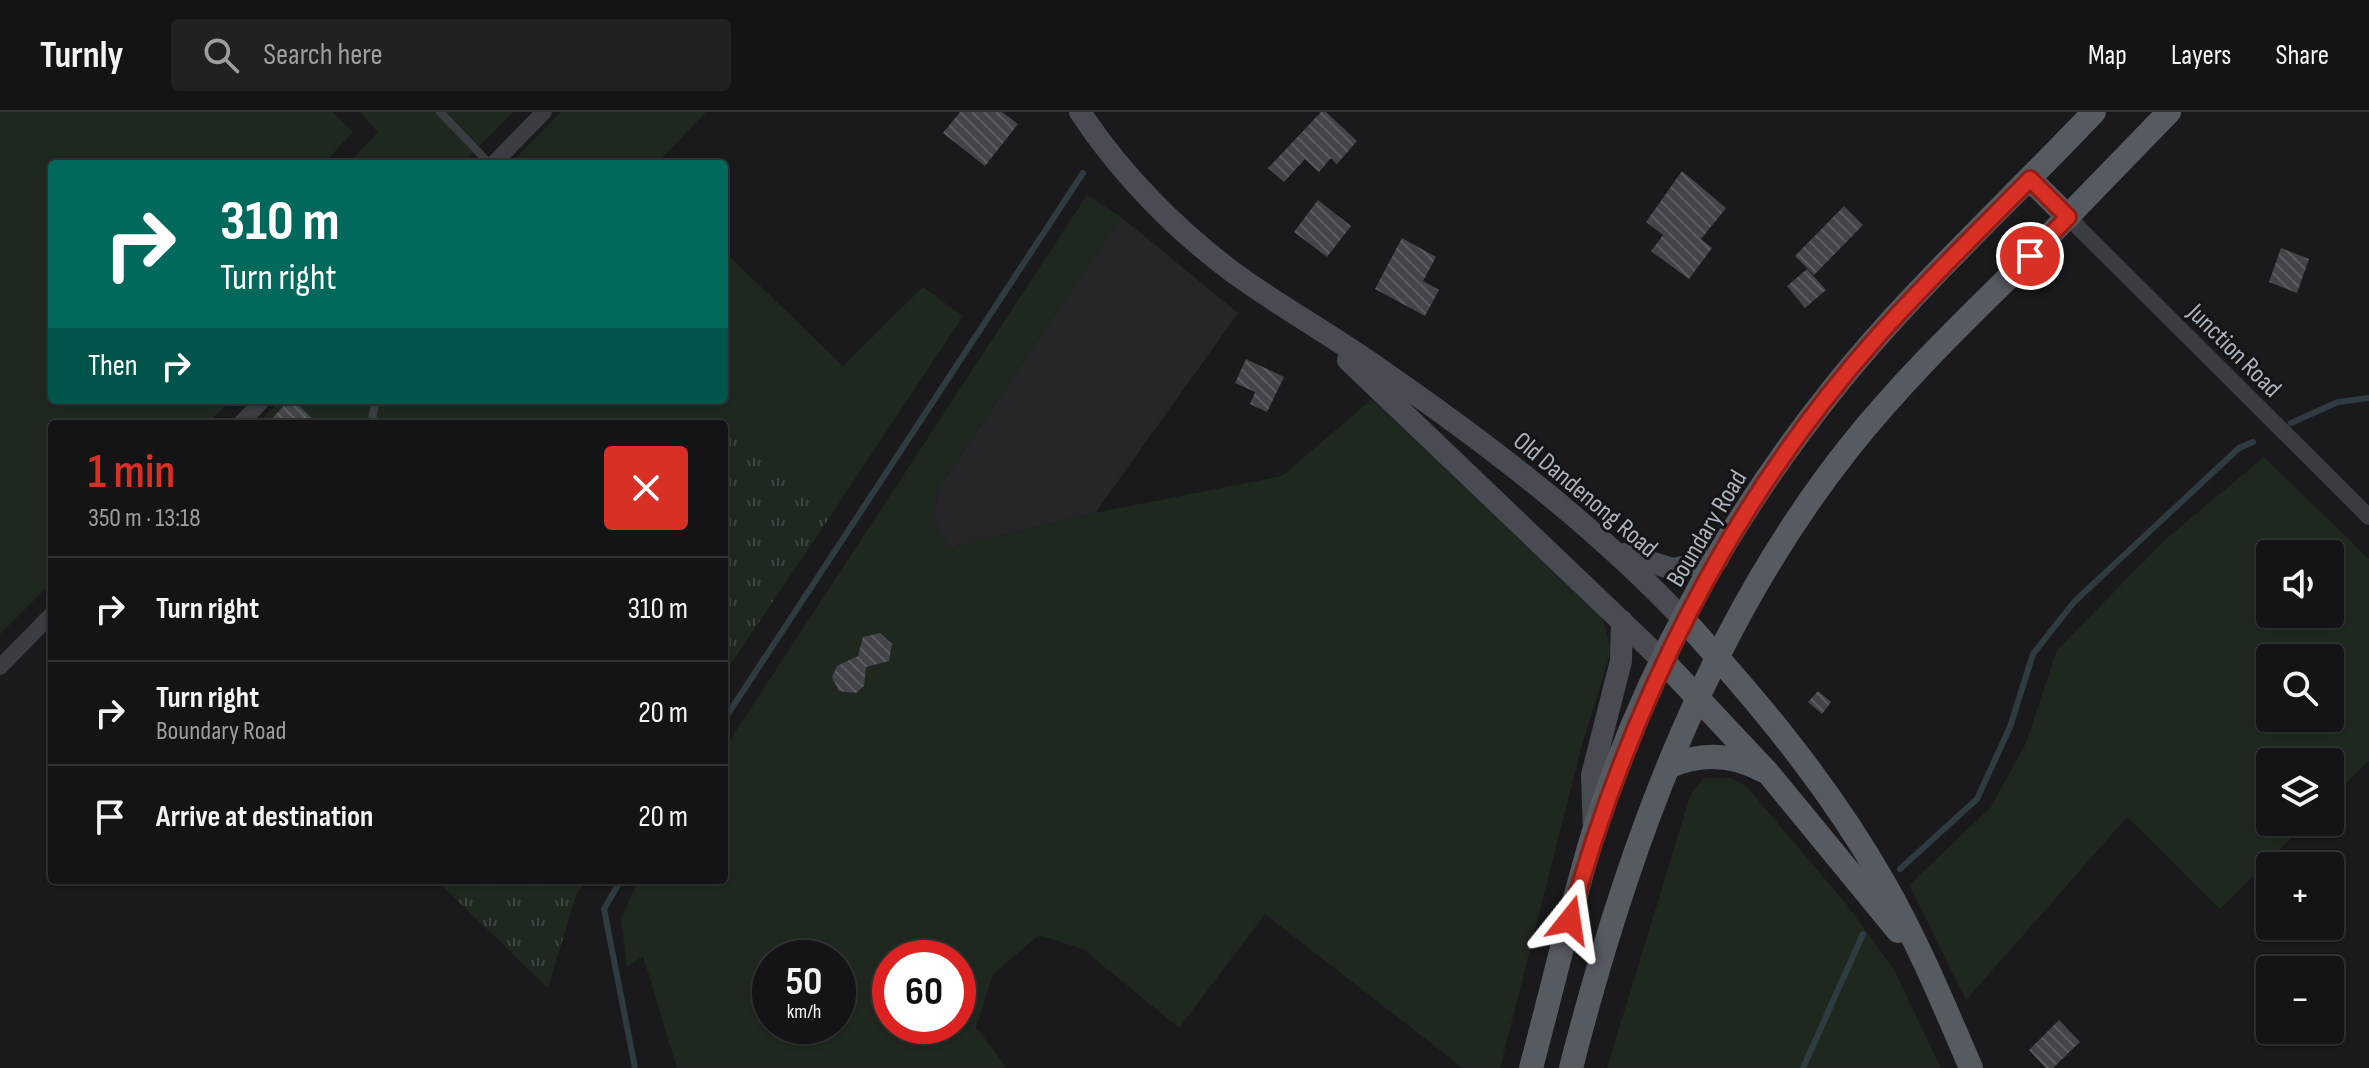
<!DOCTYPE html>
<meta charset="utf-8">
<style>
body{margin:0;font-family:"Sofia Sans Condensed",sans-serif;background:#212123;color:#f1f3f6;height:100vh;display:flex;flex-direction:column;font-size:30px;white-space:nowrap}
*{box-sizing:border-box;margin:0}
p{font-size:26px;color:#9d9ea1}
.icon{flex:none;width:44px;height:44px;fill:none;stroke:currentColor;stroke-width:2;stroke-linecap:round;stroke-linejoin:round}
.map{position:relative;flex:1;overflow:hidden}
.side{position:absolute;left:48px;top:308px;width:680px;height:464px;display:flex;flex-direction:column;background:#141416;border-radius:8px;box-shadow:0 2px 6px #0004,0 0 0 2px #333335}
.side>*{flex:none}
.guide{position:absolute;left:48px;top:48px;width:680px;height:244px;border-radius:8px;box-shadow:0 2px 6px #0004,0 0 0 2px #333335;background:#00695c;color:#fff;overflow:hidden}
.controls{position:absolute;left:2256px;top:428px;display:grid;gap:16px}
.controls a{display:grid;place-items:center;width:88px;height:88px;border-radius:8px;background:#141416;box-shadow:0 2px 6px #0004,0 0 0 2px #333335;font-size:40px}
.speed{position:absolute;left:752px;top:828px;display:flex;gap:16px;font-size:40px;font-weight:700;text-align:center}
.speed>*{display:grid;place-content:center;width:104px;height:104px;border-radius:50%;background:#141416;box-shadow:0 2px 6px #0004,0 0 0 2px #333335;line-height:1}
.speed small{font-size:20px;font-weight:400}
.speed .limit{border:12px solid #d22;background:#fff;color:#111}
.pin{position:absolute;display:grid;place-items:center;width:68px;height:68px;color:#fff;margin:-34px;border:4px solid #fff;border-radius:50%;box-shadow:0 2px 8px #0007}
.me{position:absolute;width:88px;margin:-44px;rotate:15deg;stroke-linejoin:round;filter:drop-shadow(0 0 6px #0008)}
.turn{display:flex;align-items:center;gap:28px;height:168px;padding:0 40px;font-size:36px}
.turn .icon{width:104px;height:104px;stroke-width:2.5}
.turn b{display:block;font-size:56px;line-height:68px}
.then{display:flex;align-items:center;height:76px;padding:0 40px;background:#0003;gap:16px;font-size:30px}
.round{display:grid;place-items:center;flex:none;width:84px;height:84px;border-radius:8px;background:#212123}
.summary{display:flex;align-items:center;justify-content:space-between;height:136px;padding:0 40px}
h1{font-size:48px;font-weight:600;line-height:60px;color:#d93025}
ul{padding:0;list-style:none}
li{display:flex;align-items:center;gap:24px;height:104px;padding:0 40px;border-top:2px solid #333335}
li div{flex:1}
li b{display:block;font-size:30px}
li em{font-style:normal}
header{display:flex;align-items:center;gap:48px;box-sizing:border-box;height:112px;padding:0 40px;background:#141416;border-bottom:2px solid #333335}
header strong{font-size:38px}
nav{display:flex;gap:44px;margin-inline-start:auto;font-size:28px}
.search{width:560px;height:72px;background:#212123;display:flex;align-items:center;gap:20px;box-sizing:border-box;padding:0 28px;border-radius:8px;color:#9d9ea1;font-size:30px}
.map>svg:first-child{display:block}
.built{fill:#26262a}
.grass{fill:#1f281f;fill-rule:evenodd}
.park{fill:url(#park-tufts)}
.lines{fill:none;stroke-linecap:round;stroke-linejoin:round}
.stream{stroke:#2e3c42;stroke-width:6}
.building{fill:url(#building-back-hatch)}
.service{stroke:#3a3d42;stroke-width:8}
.minor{stroke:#3a3d42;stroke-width:16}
.secondary{stroke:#484c52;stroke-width:22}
.primary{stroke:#565a61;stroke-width:24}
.route-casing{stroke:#8d1f18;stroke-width:20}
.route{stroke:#d93025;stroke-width:14}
.labels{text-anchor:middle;stroke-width:6;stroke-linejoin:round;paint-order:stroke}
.street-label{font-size:26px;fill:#abb3bd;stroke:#151518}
</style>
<header>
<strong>Turnly</strong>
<div class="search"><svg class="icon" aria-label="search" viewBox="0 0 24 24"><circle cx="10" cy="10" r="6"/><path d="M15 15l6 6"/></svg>Search here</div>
<nav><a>Map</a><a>Layers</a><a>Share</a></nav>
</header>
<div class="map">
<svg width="2369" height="956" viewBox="0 0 2369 956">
<defs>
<pattern id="park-tufts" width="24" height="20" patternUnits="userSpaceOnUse" patternTransform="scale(2)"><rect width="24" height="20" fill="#1f281f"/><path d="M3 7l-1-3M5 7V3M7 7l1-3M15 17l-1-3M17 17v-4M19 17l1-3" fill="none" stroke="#3d453e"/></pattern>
<pattern id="building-back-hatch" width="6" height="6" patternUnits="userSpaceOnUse" patternTransform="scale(2)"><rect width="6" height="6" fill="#44454a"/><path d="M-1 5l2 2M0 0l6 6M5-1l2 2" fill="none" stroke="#5c5d62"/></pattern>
</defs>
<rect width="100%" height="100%" fill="#1a1a1d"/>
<path class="built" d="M1121,105L1238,201L1095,401L948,436L933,407L938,377Z"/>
<path class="grass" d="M0,0H333L353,20L323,52H52V288H231L207,312H52V470L0,522Z
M360,0H513L462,52H348L378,20Z
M561,0H706L656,52H510Z
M1087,83L1121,105L938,377L933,407L948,436L1095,401L1282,364L1372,287L1603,507L1611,539L1581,636L1500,956H1463L1265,802L1179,916L1083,837L1039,823L993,862L976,915L1007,956H677L643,844L627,855L621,806L639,768H724V637ZM770,846H838V914H770ZM890,846H958V914H890Z
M724,139L843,254L923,175L963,204L829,406L705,288H724Z
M2264,345L2369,447V649L2330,687V650H2270V710H2307L2220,797L2127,705L1966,888L1909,773L1991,695L2027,629L2057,538L2167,426ZM2270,442H2330V502H2270ZM2330,546V606H2270V546Z
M1704,666H1731L1747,675L1847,793L1893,856L1941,956H1607L1691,681Z"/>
<path class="park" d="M281,288H705L829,406L724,562V312H257Z
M436,768H586L576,783L548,876Z"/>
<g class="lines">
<path class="stream" d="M2291,311L2338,290L2369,286
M724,608L1083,61
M1900,757L1977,687L2010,615L2033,542L2074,490L2239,336L2253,330
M621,768L604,797L635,956
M1803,956L1863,822"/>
</g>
<path class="building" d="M960,0H1002L1018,12L985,54L943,21Z
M1321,0H1326L1357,29L1337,52L1331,46L1319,60L1305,47L1284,70L1268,56Z
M1682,59L1726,96L1701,127L1712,136L1689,167L1651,139L1663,123L1646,110Z
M1318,88L1351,114L1327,145L1294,120Z
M1844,94L1863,113L1814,163L1795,144Z
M1402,126L1436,145L1423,169L1439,178L1425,204L1375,177Z
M2281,136L2309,147L2297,181L2269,170Z
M1807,157L1826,178L1805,196L1787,174Z
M1246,247L1284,265L1267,300L1250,292L1255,280L1235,271Z
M289,288H293L318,312H267Z
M880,521L892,532L889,549L866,555L864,574L856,581L839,579L832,565L837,554L858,544L863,525Z
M1818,579L1831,590L1822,602L1808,590Z
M2059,908L2080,930L2053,956H2046L2029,938Z"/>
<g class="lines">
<path class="service" d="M440,0L490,52
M371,312L376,288"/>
<path class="minor" d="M493,52L544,0
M2068,105L2369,405
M240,312L263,288
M0,555L52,502"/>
<path class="secondary" d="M1080,0C1120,61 1176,118 1234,161C1281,195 1333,224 1381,258C1488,332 1594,413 1684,508
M1348,248L1663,549
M1624,442L1673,457L1718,447
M1594,720L1592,663L1621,549L1622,509"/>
<path class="primary" d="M2030,67L2068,105
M1684,508C1758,589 1828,673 1883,769C1917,828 1944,893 1971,956
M1663,549L1769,662L1898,819
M1668,655C1701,640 1733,642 1764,659
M1531,956C1552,878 1570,799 1593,722C1642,563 1729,407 1833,277C1912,178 2007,92 2094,0
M1571,956C1627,737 1707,516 1848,337C1897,275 1953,220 2009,165C2063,110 2116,55 2169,0"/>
</g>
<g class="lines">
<defs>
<path id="route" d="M1570,808C1629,594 1729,391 1878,224C1926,170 1979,119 2030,67L2068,105L2030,144"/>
</defs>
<use href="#route" class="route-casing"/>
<use href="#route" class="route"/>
</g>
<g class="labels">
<g class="street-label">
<text transform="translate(2235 238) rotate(45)" y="9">Junction Road</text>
<text transform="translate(1586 382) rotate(40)" y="9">Old Dandenong Road</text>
<text transform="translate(1706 416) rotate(-59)" y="9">Boundary Road</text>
</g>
</g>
</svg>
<div class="controls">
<a><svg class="icon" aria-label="sound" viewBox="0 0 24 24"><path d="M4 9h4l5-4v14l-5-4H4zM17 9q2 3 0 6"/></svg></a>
<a><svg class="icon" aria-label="search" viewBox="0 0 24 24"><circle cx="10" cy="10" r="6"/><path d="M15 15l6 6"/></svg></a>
<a><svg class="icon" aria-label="layers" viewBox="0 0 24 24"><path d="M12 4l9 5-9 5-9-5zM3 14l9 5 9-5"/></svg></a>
<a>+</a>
<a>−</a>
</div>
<div class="speed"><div>50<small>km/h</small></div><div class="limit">60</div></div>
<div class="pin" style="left:2030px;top:144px;background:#d93025"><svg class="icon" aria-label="arrive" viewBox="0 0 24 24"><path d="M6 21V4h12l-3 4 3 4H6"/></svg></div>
<svg class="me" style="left:1570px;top:808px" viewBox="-20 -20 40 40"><path d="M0-17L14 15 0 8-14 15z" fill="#d93025" stroke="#fff" stroke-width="4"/></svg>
<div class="guide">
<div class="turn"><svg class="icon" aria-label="right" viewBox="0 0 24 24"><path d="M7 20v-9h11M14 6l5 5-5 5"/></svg><div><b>310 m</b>Turn right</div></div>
<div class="then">Then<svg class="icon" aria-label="right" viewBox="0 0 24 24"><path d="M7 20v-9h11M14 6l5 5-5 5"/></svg></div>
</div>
<section class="side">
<div class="summary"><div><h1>1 min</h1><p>350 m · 13:18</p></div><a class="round" style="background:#d93025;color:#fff"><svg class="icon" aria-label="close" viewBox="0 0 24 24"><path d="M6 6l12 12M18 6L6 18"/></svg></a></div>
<ul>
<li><svg class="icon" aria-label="right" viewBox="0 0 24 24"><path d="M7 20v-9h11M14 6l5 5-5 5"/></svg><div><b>Turn right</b></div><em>310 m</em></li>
<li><svg class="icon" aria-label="right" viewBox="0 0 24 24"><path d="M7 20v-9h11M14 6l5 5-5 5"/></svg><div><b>Turn right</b><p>Boundary Road</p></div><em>20 m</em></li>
<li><svg class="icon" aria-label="arrive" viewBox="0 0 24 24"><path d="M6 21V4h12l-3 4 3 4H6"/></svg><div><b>Arrive at destination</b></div><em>20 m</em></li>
</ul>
</section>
</div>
